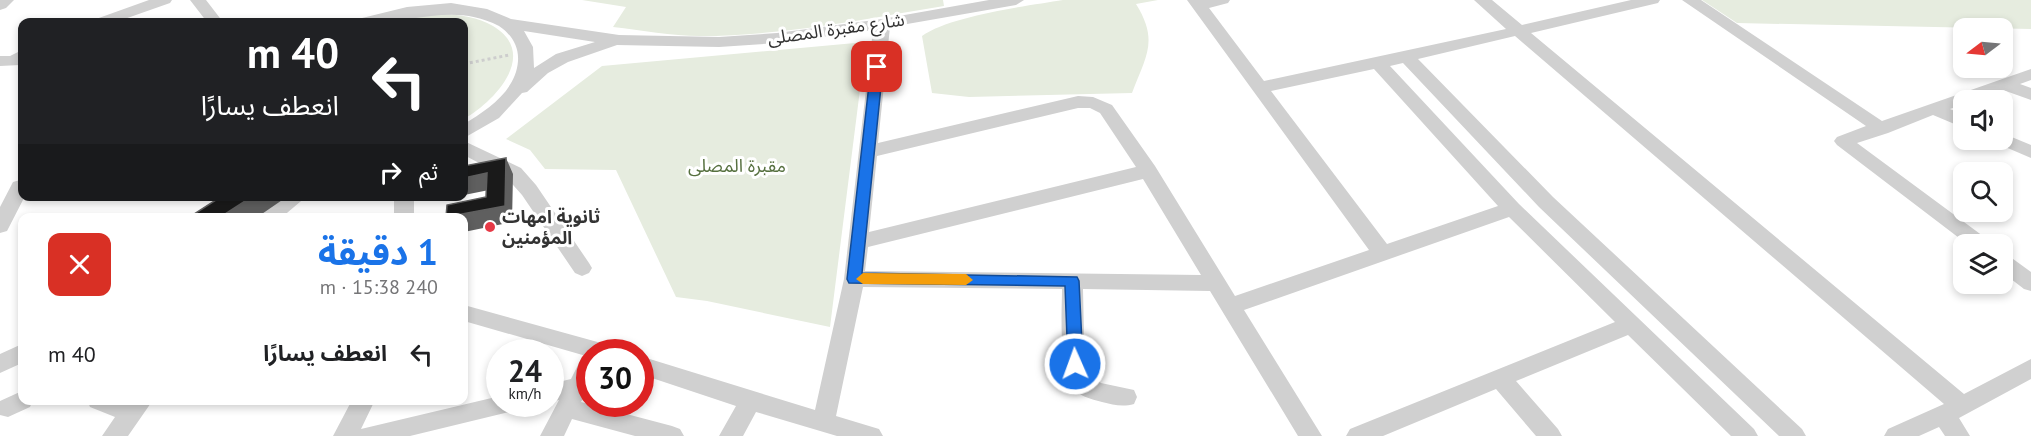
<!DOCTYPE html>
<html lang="ar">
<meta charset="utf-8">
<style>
body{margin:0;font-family:"PT Sans","Noto Sans Arabic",sans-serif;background:#f2f2f2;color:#202124;direction:rtl;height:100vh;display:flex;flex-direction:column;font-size:22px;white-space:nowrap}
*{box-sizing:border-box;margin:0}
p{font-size:20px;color:#757577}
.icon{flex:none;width:33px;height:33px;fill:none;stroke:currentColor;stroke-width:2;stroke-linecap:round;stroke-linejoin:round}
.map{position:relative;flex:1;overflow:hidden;direction:ltr}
.sheet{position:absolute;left:18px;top:213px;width:450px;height:192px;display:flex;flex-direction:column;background:#fff;border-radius:12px;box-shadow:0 3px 9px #0003;direction:rtl}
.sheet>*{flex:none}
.guide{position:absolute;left:18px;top:18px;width:450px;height:183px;border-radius:12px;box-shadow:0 3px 9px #0003;direction:rtl;background:#202124;color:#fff;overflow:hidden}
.needle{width:39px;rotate:254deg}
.fabs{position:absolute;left:1953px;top:18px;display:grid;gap:12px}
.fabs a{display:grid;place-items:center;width:60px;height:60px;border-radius:12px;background:#fff;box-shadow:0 3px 9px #0003;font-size:30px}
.speed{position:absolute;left:486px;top:339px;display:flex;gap:12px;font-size:30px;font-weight:700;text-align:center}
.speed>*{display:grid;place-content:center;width:78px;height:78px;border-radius:50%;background:#fff;box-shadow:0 3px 9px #0003;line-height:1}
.speed small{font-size:15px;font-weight:400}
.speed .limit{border:9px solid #d22;background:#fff;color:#111}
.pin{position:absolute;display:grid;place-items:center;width:51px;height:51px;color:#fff;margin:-26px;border-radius:12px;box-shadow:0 3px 9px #0006}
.me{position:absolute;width:66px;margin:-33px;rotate:358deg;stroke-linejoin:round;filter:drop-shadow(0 0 4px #0008)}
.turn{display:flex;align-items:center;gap:21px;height:126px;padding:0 30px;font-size:27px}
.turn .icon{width:78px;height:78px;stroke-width:2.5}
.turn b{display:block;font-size:42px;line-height:51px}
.then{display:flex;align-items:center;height:57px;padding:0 30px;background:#0003;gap:12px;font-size:22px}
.round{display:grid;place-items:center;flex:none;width:63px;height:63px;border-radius:12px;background:#f2f2f2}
.headline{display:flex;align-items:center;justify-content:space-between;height:102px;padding:0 30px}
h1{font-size:36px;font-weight:700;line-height:45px;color:#1a73e8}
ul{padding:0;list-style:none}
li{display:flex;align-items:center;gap:18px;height:78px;padding:0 30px}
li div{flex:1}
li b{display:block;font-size:22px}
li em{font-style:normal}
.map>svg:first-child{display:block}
.green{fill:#e6ecdf}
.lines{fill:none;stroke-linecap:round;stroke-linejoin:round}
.path{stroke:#cdcdcd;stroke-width:3;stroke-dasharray:3 3;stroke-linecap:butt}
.minor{fill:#d0d0d0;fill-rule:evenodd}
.wall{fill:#8c8c8c}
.shaded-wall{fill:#5f5f5f}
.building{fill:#1a1a1a;stroke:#5f5f5f;stroke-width:1.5}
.route{fill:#1a73e8;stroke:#114b97;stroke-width:1.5}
.slow{fill:#f59e0b}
.poi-dot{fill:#e63946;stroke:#fff;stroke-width:2}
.labels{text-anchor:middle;stroke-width:6;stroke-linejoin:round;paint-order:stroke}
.street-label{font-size:18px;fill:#333;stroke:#fff}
.park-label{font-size:18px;fill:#56703f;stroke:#fff}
.poi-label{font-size:18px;font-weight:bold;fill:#333;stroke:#fff;text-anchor:start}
</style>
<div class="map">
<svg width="2031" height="436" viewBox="0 0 2031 436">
<rect width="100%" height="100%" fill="#fff"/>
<path class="green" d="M582,0H943L944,6C864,19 782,36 700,36C671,36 642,30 613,27L626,7Z
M1063,0H1158L1136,4C1159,41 1146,56 1132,93L969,97L932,93L922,36C950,16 1026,6 1063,0Z
M1702,0H2031V29L1737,23Z
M443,14C460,15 478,17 493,26C540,54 494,102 464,119V22H382L395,19Z
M866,42L830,327L707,301L676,297L616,170L545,169L530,150L506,139L602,66Z"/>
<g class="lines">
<path class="path" d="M464,64L509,55
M464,76L466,64"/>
<path class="minor" d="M0,0H14L6,8L0,10Z
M149,0H172L170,3L116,22H94L96,19Z
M190,0H206L223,22H207Z
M989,0H1024L1016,5L890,27L878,143L1078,96L1093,97L1112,105L1155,166L1235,296L1369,250L1187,0H1230L1228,3L1209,8L1264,81L1506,29L1474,0H1492L1522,25L1631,0H1660L1658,3L1531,33L1964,394L2031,359V379L1959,418L1970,436H1945L1939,427L1919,436H1884L1888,429L1944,404L1515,36L1418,59L1553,197L1802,429L1806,436H1779L1539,207L1403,63L1390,66L1519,204L1754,429L1758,436H1731L1628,335L1516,381L1558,429L1562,436H1536L1496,389L1383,436H1346L1350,429L1615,322L1509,217L1244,310L1322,436H1298L1210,291L1083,289L1084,337L1090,375L1101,383L1134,390L1137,397L1134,404C1123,407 1113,405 1102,402C1095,400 1086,398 1080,394C1057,376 1062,316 1062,289L863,287L836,416L879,429L883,436H837L756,412L743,436H719L736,406L640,374V356L815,410L844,279L873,30L777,43L719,47L617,45L568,62L548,73L527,92L522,93L499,118L464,138V124C487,110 516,91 518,61C519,46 511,34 499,26C449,0 405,28 356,22L358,19L407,7L451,3L487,9L511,19L619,35L719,37L777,33L882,19ZM524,31L595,42L556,54L534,68L533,47ZM1374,69L1498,206L1387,244L1271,91ZM1078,108H1090L1100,113L1136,167L869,232L877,156ZM1143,179L1201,275L865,271L868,247Z
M1682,0H1701L1882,121L2031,69V80L2020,84L2031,88V100L2003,90L1974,100H1964V104L1950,109L1964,115V128L1933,115L1888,133L1857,143L1987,239L1990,244H1967L1837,145L1834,141L1837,137L1866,126Z
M22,50V63L20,65L0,66V56H10Z
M2002,133L2031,145V158L1996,143L1993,140H2002Z
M464,141L521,168L536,185L589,263L592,268L589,273L582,276L575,273L522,195L507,178L464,155Z
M20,180L22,181V196H25L7,231L0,233V207L13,182Z
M284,196H307L281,218H258L260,213Z
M394,196H414V218H394Z
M2002,254L2009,256L2031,272V291L2024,289L2002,272Z
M464,305L612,346L615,352H590V385L581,402L672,426L680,429L684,436H635L572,419L564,436H540L559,400L550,402V384L571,379L582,357L586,356L464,321Z
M22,344V363L0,373V354Z
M22,391V400H33L30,407L8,417L0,415V401Z
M500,396V404H516L513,411L410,436H333L352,400H375L361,429Z
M87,400H153L128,436H102L115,417L90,407Z"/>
</g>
<path class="wall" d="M147,196H174L172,199L148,198Z"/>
<path class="shaded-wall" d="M506,158L513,174L512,222L464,232V218L446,217L505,206Z
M487,173L494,189L464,195V178Z
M253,196H288L256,218H219Z"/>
<path class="building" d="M506,158L505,206L446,217L447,205L486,197L487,173L464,178V166Z
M222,196H253L219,218H188Z"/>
<path class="route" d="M877,63L883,67L862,273L1077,277L1079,281L1083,364L1081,369L1075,371L1070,369L1068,364L1065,286L849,283L847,279L871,67Z"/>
<path class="slow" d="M863,273L966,274L973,280L966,285L863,284L856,279Z"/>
<circle class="poi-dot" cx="490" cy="227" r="6"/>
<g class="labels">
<g class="street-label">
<text transform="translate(836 29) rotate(-8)" y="6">شارع مقبرة المصلى</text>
</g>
<g class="park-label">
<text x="737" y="172">مقبرة المصلى</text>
</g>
<g class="poi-label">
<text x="502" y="223">ثانوية امهات<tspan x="502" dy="21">المؤمنين</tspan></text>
</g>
</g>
</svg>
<div class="fabs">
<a><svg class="needle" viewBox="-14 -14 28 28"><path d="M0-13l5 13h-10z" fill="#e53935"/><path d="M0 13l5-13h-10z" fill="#757577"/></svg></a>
<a><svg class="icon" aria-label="sound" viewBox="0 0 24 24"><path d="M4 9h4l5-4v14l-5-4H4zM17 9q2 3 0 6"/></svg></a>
<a><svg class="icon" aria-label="search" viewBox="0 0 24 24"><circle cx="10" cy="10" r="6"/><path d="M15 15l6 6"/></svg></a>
<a><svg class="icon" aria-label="layers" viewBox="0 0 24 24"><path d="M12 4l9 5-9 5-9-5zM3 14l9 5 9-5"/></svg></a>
</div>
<div class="speed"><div>24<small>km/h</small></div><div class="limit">30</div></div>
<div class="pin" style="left:877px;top:67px;background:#d93025"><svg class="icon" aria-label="arrive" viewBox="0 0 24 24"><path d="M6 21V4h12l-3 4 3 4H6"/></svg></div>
<svg class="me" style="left:1075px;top:364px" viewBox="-20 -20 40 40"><circle r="17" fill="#1a73e8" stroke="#fff" stroke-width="3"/><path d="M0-11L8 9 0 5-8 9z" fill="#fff"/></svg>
<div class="guide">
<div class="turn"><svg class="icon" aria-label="left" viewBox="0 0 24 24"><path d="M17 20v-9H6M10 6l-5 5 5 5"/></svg><div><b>40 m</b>انعطف يسارًا</div></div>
<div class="then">ثم<svg class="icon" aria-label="right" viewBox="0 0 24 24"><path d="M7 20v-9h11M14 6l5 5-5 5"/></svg></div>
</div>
<section class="sheet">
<div class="headline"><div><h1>1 دقيقة</h1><p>240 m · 15:38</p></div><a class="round" style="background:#d93025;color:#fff"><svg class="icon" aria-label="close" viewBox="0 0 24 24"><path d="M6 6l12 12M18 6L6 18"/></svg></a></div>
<ul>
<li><svg class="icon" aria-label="left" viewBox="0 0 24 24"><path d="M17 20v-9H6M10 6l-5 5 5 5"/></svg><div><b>انعطف يسارًا</b></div><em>40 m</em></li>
</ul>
</section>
</div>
